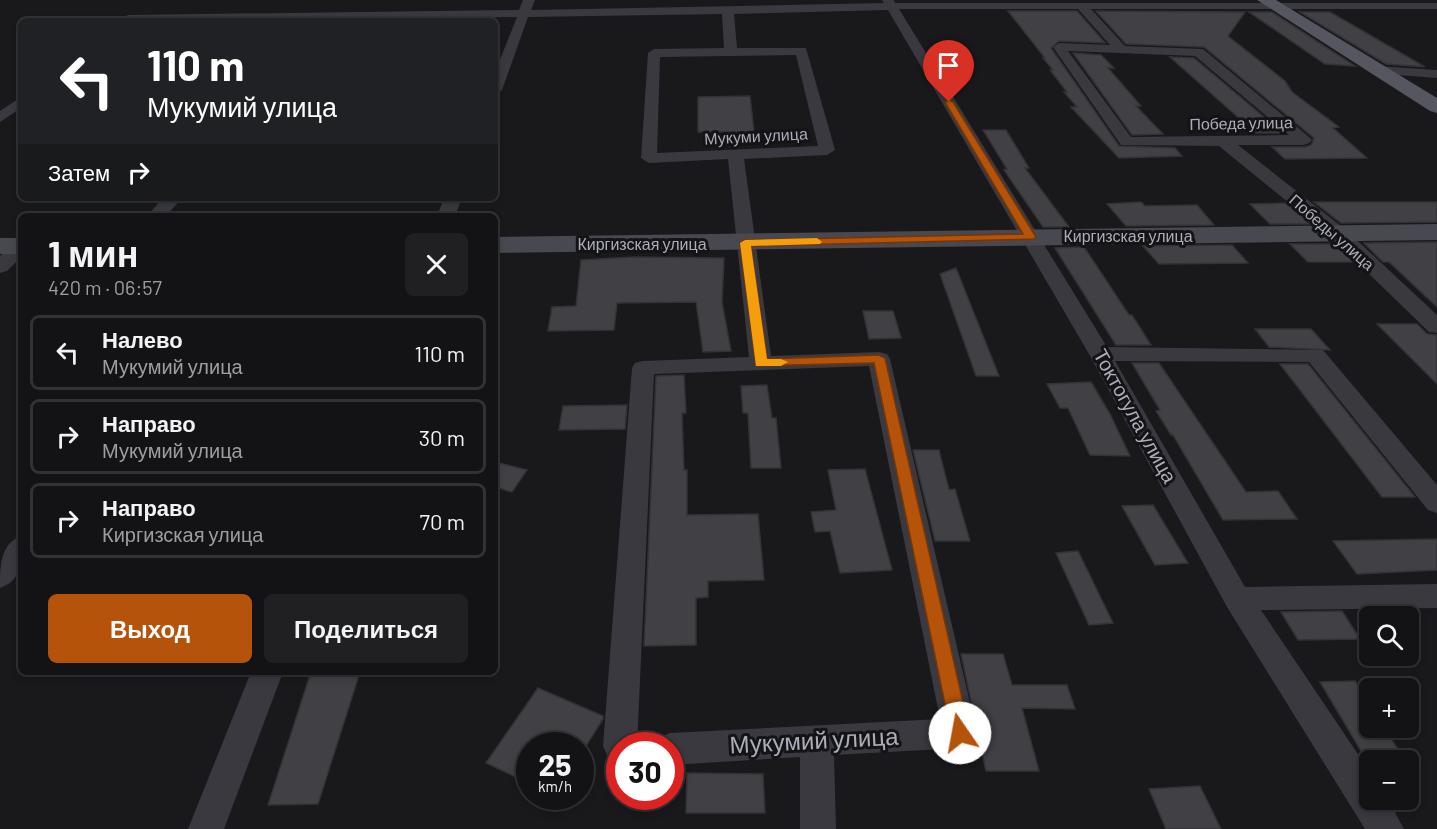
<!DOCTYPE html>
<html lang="ru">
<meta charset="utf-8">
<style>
body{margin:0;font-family:Barlow,sans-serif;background:#202022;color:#f1f3f6;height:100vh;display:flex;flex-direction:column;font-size:22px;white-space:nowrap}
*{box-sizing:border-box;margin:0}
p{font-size:20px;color:#9d9ea0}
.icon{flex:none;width:33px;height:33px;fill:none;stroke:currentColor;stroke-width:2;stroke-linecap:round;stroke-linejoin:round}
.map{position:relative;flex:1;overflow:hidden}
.drawer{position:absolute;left:18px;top:213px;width:480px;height:462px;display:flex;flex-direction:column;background:#131214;border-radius:9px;box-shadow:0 3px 9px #0003,0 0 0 2px #323234}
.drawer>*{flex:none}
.hud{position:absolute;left:18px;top:18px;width:480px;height:183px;border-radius:9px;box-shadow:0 3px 9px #0003,0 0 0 2px #323234;background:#202124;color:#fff;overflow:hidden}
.fabs{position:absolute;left:1359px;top:606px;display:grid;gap:12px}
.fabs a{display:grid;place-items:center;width:60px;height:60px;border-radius:9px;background:#131214;box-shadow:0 3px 9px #0003,0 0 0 2px #323234;font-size:30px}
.speed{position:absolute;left:516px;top:732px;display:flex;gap:12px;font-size:30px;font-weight:700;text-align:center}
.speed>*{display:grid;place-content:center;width:78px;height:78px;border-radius:50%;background:#131214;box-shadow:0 3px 9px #0003,0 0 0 2px #323234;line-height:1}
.speed small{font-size:15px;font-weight:400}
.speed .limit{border:9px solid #d22;background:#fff;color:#111}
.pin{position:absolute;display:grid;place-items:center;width:51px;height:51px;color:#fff;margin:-62px -26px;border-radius:50% 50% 50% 0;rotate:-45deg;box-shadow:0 0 6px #0007}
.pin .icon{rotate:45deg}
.me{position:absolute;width:66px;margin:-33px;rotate:348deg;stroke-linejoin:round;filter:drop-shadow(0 0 4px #0008)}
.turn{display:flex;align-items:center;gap:21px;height:126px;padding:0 30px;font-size:27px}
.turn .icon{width:78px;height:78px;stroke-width:2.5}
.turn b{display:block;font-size:42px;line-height:51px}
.then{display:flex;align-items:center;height:57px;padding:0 30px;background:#0003;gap:12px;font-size:22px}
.round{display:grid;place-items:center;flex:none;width:63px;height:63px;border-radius:9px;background:#202022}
.head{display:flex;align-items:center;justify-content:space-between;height:102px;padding:0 30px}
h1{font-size:36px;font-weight:700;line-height:45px}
.cta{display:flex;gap:12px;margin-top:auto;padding:12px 30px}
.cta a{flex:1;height:69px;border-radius:9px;background:#b45309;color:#fff;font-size:24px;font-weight:700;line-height:69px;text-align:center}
.cta a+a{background:#202022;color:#f1f3f6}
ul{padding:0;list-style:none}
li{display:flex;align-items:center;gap:18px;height:75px;margin:0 12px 9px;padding:0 18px;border:3px solid #323234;border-radius:9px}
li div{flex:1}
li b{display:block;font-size:22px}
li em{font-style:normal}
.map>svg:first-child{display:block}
.building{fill:#404045;stroke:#333237;stroke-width:1.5}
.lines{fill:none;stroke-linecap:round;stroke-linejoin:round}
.street{fill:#3a3940;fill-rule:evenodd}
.secondary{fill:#474850;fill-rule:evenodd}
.primary{fill:#55565f;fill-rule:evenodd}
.route{fill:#b45309;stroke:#753606;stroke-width:1.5}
.slow{fill:#f59e0b}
.labels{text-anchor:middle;stroke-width:6;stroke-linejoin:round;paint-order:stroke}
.far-street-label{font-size:16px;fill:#abadba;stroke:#141316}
.street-label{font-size:20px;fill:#abadba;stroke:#141316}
.near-street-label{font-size:24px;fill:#abadba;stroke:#141316}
</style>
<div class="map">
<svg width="1437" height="829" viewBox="0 0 1437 829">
<rect width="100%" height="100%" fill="#19181b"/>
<path class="building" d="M1008,11H1077L1105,43L1059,41L1051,48L1119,146L1175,148L1182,156L1119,158L1071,107H1077L1064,92H1067L1050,70H1053L1043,58H1045Z
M1096,11L1245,12L1228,36L1285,81L1292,92L1339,127L1333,128L1367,158L1285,159L1272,147H1305L1311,145L1314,138L1204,47L1126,44Z
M1249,12H1272L1355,66L1325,64Z
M1300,12H1330L1425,67L1386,64Z
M1073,53L1101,55L1114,68H1108L1141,106H1136L1163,134L1132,135Z
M1170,57L1194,58L1283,133H1256Z
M750,96L754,132H698V97Z
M983,130H1006L1029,168H1025L1069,227H1043L1004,170L1007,169Z
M1141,202L1145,206L1197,205L1214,225L1126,226L1107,204Z
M1314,202H1437V222L1341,223Z
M1286,203L1311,224H1270L1250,204Z
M1437,242V307L1389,262H1383L1364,243Z
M1290,244H1335L1354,262H1308Z
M1232,245L1248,263L1159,264L1143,246Z
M1084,247L1129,315H1132L1151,345H1116L1055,248Z
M634,257L724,258L722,302L731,351L703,352L696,302L617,303L614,330L548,331L552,307L576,306L581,260Z
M956,268L999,376H976L940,274Z
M863,311H893L901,338L869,339Z
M1377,324H1417L1427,334L1437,335V384Z
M1255,329H1311L1330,350L1269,347Z
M1132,363H1159L1246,492L1278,491L1297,519L1223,520L1173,435H1171L1156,411L1160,410Z
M1280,364H1308L1415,497H1382Z
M684,375L686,413H682L684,470H687V515L758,514L764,580L708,581V597L696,598V645L644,646L656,376Z
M1091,382L1110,414L1130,456L1090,455L1068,408H1060L1047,384Z
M767,385L772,418H776L781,468H751L748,413H743L741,386Z
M627,405L625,429L559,430L563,406Z
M913,450H939L949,490L955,489L970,541H935Z
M495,462L527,470L512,492L495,487Z
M865,469L892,570L840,573L830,531L815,532L811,512L836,510L828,470Z
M1153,505L1188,563L1155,565L1122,506Z
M1437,539V570L1357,574L1333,541Z
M1078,551L1113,623L1089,625L1056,553Z
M1342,611L1360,639L1298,640L1281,612Z
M961,654H1003L1012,685H1067L1075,709L1022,708L1039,771H986Z
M311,672H360L318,804L268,805Z
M1355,681L1370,704V728H1384L1405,760H1370V766L1320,682Z
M538,688L603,716V719L586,746H530V756L516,777L486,763Z
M687,773L763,774L765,813H686Z
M1200,786L1221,829H1166L1149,789Z"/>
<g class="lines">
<path class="street" d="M523,0H535L531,10L884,3L882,0H894L895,3H1437V9H1091L1125,46L1203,49L1309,137L1312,140L1309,143L1304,145H1238L1346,230L1437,315V333L1429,332L1332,238L1219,146L1121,145L1053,47L1059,43L1110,45L1078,9H899L1107,347L1323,350L1437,485V513L1428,510L1309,362L1115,361L1245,587L1437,584V608L1261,610L1370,772V800H1388L1404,829H1365L1227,607L1089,354L888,10L734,14L737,48H806L835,150L827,155L744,159L771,356L879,352L887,354L890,359L977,733L972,744L960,748L834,755L836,829H800V757L670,765V746H654L658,738L670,733L940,719L869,366L654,374L637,746H620V761L608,757L603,746L632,368L635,363L643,361L749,357L728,159L649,163L641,158L648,53L654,49L724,48L722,14L528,17L502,90L495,94V72L517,17L241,21L122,19L128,15L519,10ZM1068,51L1195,56L1289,135L1131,137ZM796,55L818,146L657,153L660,57Z
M1377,66L1437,70V78L1372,73L1370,70Z
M21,97V108L0,122V111Z
M163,198H182L166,216H147Z
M444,198H462L455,216H437Z
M21,241V257L7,271L0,273V256L14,243Z
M21,536C21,558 24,580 0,588C0,567 0,544 21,536Z
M251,672H283L224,829H188Z"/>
<path class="secondary" d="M1437,224V240L495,253V237Z
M0,238H21V254H0Z"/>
<path class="primary" d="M1257,0H1276L1437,98V113L1430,111Z"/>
</g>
<path class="route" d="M949,100L953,102L1036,237L1034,239L751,246L767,359L879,355L885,358L970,733L967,739L960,741L953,739L951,733L874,363L756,366L740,243L745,240L1023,234L945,102Z"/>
<path class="slow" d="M817,238L822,242L820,244L751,246L767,359H781L788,362L781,366H756L740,243L745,240Z"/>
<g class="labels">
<g class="far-street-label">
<text transform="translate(1241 123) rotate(-1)" y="6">Победа улица</text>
<text transform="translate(756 136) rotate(-3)" y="6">Мукуми улица</text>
<text transform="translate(1332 232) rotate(41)" y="6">Победы улица</text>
<text x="1128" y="242">Киргизская улица</text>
<text x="642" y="250">Киргизская улица</text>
</g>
<g class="street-label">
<text transform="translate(1135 416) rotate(61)" y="7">Токтогула улица</text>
</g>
<g class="near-street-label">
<text transform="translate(814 741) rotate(-3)" y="8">Мукумий улица</text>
</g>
</g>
</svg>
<div class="fabs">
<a><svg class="icon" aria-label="search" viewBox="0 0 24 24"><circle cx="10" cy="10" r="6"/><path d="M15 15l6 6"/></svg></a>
<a>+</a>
<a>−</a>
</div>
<div class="speed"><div>25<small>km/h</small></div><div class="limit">30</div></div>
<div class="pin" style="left:949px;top:102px;background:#d93025"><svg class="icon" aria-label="arrive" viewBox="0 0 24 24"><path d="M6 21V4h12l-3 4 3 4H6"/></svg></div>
<svg class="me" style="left:960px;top:733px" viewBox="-20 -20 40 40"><circle r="19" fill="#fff"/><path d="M0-13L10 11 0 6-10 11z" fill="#b45309"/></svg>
<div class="hud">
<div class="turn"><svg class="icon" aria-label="left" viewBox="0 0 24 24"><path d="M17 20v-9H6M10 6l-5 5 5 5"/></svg><div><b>110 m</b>Мукумий улица</div></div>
<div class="then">Затем<svg class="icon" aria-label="right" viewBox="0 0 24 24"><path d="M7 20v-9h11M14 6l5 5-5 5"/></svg></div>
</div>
<section class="drawer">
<div class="head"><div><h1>1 мин</h1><p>420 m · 06:57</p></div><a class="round"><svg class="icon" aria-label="close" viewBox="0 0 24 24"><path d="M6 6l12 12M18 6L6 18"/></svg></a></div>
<ul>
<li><svg class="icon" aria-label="left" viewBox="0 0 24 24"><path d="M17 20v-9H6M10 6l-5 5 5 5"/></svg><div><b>Налево</b><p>Мукумий улица</p></div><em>110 m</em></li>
<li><svg class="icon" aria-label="right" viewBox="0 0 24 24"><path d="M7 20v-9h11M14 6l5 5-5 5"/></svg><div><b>Направо</b><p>Мукумий улица</p></div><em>30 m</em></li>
<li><svg class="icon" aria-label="right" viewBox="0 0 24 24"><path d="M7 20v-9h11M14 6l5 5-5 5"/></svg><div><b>Направо</b><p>Киргизская улица</p></div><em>70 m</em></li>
</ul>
<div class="cta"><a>Выход</a><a>Поделиться</a></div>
</section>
</div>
